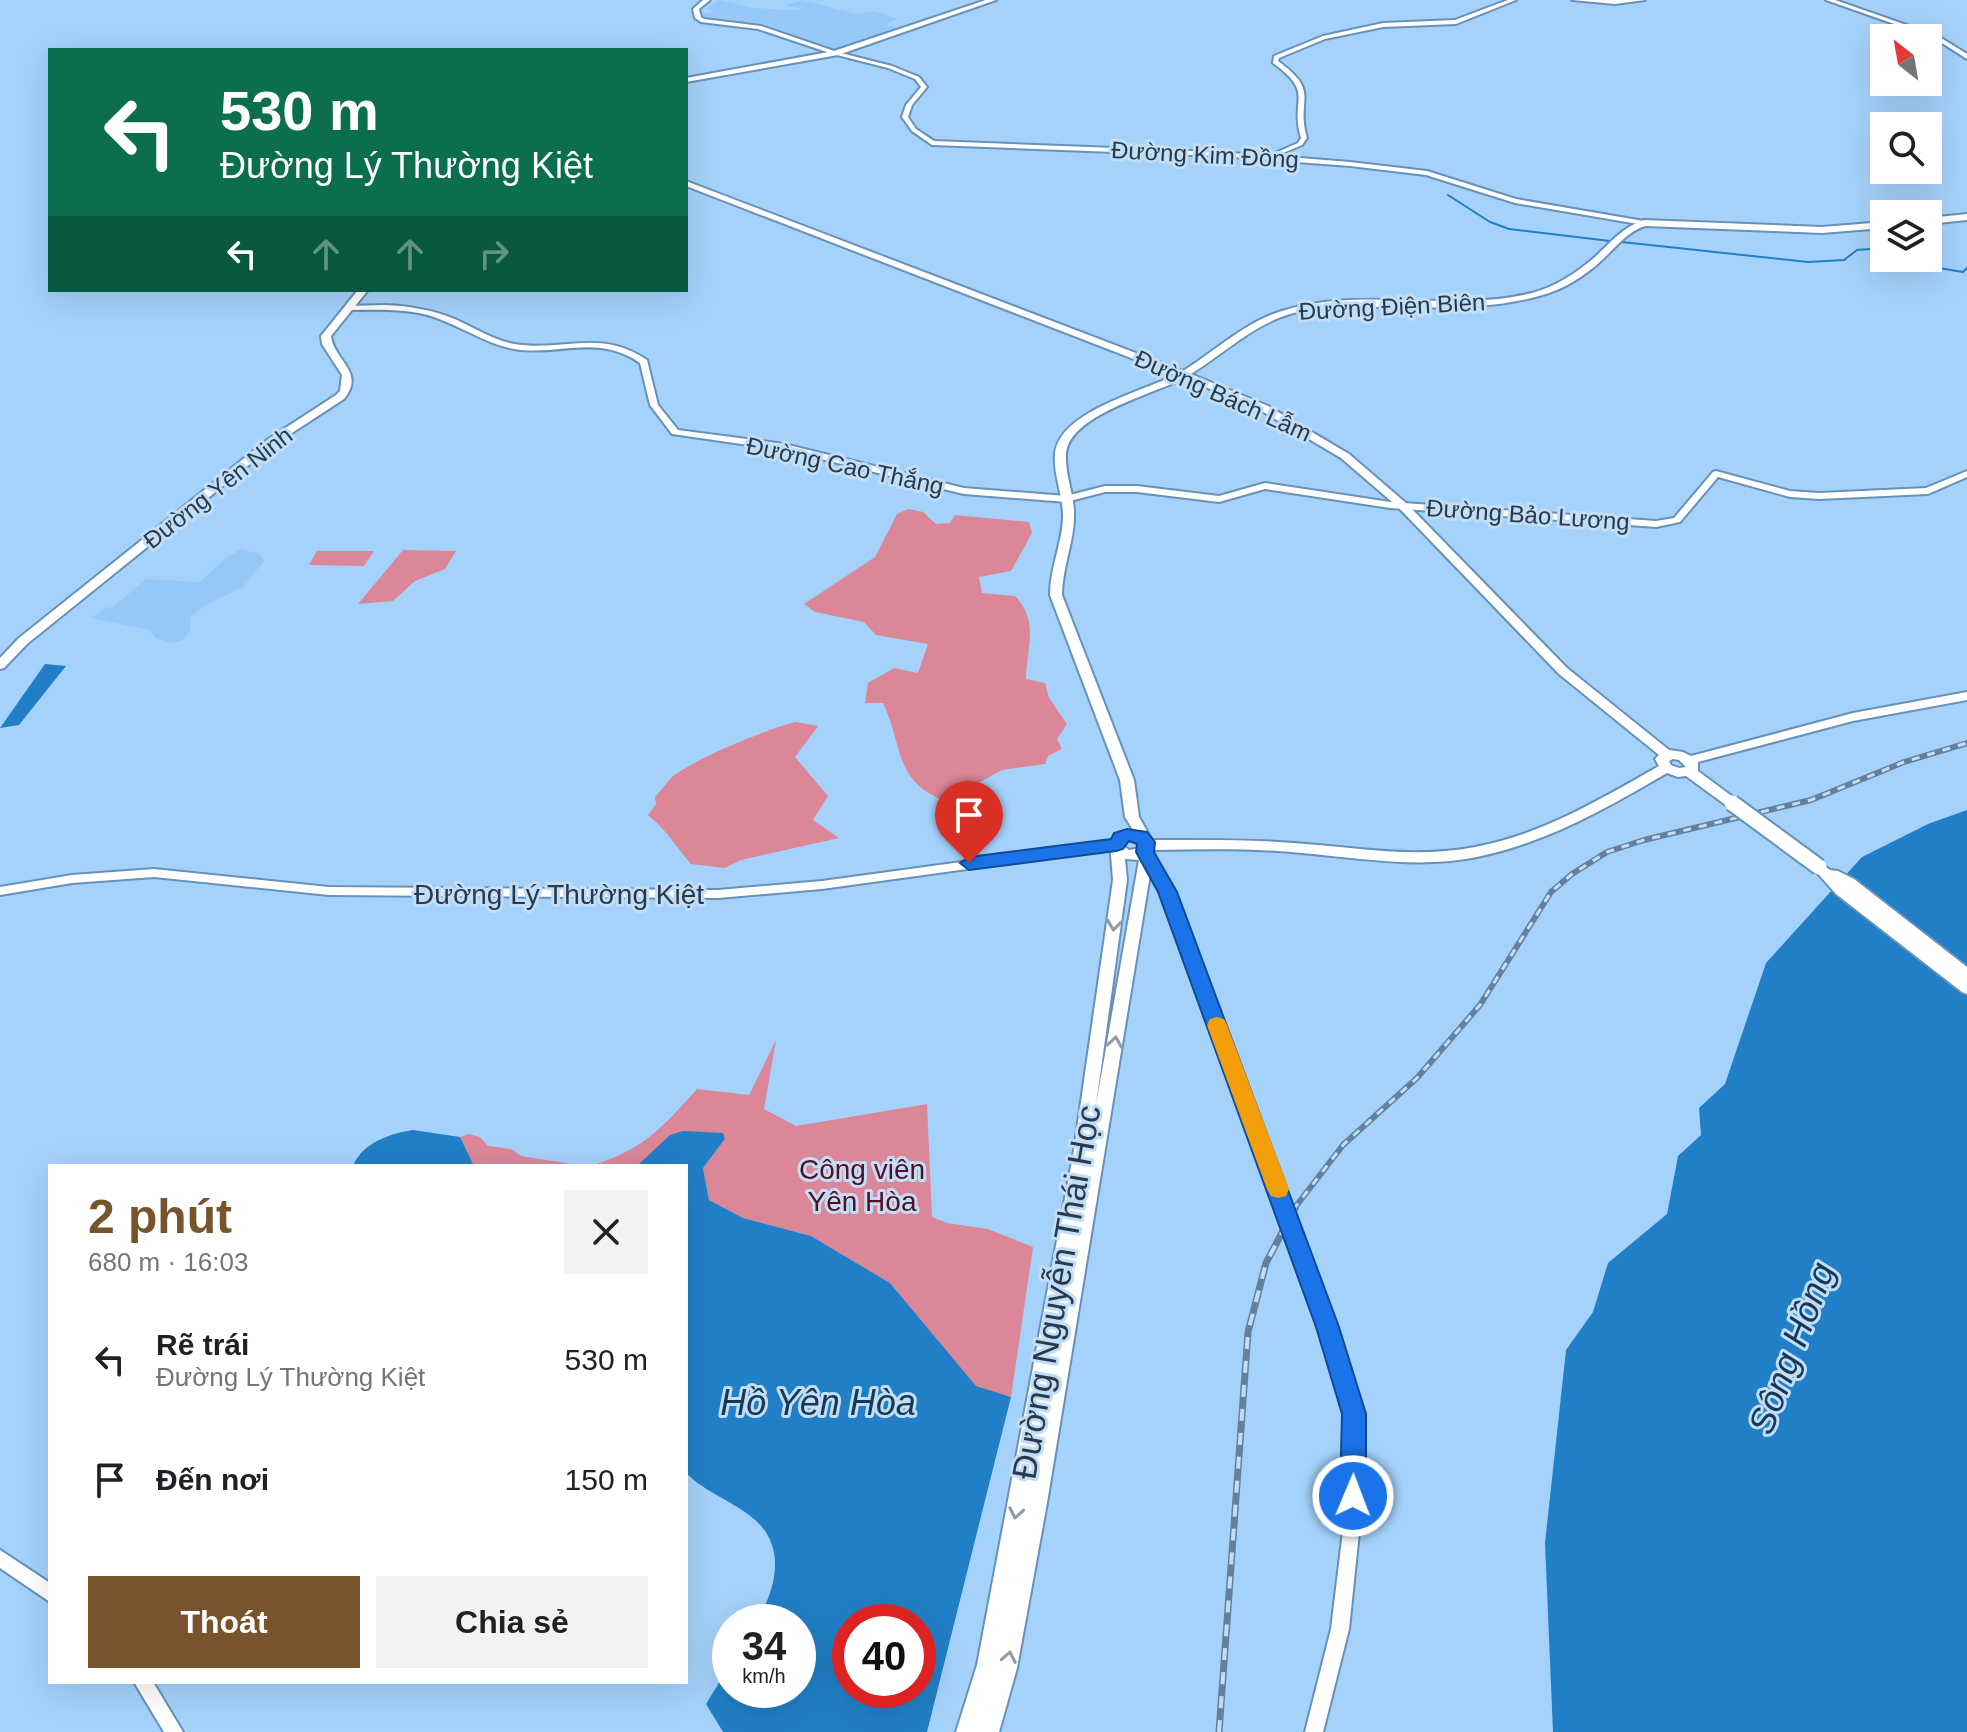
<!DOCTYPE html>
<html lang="vi">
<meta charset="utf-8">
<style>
body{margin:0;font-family:Arial,sans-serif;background:#f2f2f2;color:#202124;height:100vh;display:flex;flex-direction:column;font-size:30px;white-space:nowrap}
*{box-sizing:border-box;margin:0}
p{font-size:26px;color:#757577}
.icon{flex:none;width:44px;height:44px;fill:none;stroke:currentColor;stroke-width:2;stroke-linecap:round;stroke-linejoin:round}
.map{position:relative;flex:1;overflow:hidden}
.panel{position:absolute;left:48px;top:1164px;width:640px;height:520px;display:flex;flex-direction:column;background:#fff;border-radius:0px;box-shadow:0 8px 32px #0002}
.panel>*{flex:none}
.hud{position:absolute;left:48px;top:48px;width:640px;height:244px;border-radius:0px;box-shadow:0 8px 32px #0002;background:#0b6e4f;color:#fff;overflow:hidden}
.needle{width:52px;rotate:329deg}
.fabs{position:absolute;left:1870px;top:24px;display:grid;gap:16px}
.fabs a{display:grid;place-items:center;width:72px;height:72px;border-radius:0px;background:#fff;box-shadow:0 8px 32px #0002;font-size:40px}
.speed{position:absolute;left:712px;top:1604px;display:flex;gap:16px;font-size:40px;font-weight:700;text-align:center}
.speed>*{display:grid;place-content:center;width:104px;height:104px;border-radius:50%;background:#fff;box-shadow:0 8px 32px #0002;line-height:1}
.speed small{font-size:20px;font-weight:400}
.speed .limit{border:12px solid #d22;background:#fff;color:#111}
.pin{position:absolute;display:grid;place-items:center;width:68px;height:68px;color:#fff;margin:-82px -34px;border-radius:50% 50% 50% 0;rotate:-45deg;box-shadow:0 0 8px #0007}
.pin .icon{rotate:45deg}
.me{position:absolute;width:88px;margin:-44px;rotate:1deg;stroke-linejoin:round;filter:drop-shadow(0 0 6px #0008)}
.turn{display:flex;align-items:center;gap:28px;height:168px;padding:0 40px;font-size:36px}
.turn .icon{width:104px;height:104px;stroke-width:2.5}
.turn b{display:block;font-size:56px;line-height:68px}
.lanes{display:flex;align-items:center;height:76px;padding:0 40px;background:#0003;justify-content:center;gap:40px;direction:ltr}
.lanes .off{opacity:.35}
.round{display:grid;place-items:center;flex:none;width:84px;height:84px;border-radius:0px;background:#f2f2f2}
.head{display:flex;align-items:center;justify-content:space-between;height:136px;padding:0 40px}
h1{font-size:48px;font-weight:600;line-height:60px;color:#78542d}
.action{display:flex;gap:16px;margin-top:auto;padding:16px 40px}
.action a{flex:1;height:92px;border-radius:0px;background:#78542d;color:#fff;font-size:32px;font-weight:600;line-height:92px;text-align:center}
.action a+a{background:#f2f2f2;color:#202124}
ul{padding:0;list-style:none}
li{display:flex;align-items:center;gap:24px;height:120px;padding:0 40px}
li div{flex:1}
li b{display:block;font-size:30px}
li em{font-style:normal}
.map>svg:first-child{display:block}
.built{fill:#96c8f7}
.green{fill:#db8798}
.water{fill:#217fc7;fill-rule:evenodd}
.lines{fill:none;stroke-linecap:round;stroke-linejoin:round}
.stream{stroke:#217fc7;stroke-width:2}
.secondary-casing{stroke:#6791b8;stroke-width:4}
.primary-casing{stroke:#6791b8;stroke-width:4}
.secondary{fill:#fff;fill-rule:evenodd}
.primary{fill:#fff;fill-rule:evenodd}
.rail-far1-casing{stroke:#63819e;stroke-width:6}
.rail-casing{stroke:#63819e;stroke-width:7}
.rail-far1{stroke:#c2ddf6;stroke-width:3;stroke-dasharray:8;stroke-linecap:butt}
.rail{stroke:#c2ddf6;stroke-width:4;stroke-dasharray:12;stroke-linecap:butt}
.primary-bridge-casing{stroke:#6791b8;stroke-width:19;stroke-linecap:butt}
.primary-bridge{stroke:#fff;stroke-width:15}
.oneway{stroke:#949ca5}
.route{fill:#1a73e8;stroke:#114b97;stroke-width:2}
.slow{fill:#f59e0b}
.labels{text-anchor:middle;stroke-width:6;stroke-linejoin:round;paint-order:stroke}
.far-street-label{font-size:24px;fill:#283a4b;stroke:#c2ddf6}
.street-label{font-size:28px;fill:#283a4b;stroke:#c2ddf6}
.park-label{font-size:28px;fill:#540f25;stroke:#c2ddf6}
.near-street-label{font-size:34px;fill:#283a4b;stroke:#c2ddf6}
.near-water-label{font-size:36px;font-style:italic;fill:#153957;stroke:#c2ddf6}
</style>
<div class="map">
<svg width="1967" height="1732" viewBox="0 0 1967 1732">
<rect width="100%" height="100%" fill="#a5d2fb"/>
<path class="built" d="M720,0L752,8L798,10L803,8L785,6L802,0L856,14L875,11L897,19L885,24L900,30L834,51L769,27L704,18L703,14L714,12L707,8Z
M241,549L260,554L264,561L243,587L208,604L190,617V631L182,640L171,643L155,638L150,630L91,618L107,607L112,608L146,579L200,582L226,558Z"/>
<path class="green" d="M908,509L923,512L936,524L950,523L955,515L1029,522L1032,533L1011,571L979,577L982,593L1015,596C1040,622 1026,648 1026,679L1045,683L1049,698L1067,724L1057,739L1062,749L1048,756L1045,764L1002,770L945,801C893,781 903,744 883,703H865L868,683L894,668L918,673L928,644L876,635L864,622L815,612L804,604L875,557L897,514Z
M403,550L456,551L445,569L415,581L393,601L358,604Z
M317,551H374L364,566L309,565Z
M795,722L818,726L795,757L828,796L813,820L839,838L741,860L725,868L691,864C676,847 666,829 648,815L656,804L655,797C661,791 666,783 672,777C696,758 765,730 795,722Z
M776,1040L764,1109L796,1126L927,1104L932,1217L947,1223L988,1229L1033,1247L1011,1397L976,1387L890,1283L811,1236L743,1218L709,1200L703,1168L725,1139L640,1166H590C643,1150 661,1129 697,1089L749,1095Z
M469,1134L480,1137L488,1146L511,1149L521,1156L585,1166H474L460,1137Z"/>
<path class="water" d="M45,664L66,666L19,725L0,728Z
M1967,810V1732H1553L1545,1543L1566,1350L1593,1312L1608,1263L1667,1214L1678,1156L1701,1135L1699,1108L1725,1084L1766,963L1862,857L1928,824Z
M413,1130L460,1137L474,1166H353C362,1143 391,1133 413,1130Z
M683,1131L723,1133L725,1139L703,1168L709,1200L743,1218L811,1236L890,1283L976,1386L1011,1397L927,1732H723L706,1704L730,1665V1690H798V1622H756C776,1590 787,1547 754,1519C733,1501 706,1493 686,1473V1166H637L670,1135ZM850,1622H918V1690H850Z"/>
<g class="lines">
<path class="stream" d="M1448,195L1490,222L1509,229L1610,241
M1622,242L1808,262L1844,260L1857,250L1884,248
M1911,258L1909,263L1963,272L1967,268"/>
<defs>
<path id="secondary" d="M703,0H710L699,9L701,17L704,19L761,26L837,52L892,66L919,77L927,87L912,105L908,117L916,129L934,141L1219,152L1268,156L1298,143L1301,138C1289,99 1316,94 1273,63L1274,56L1323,36L1383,23L1455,20L1508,0H1516L1456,24L1383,27L1325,39L1279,58L1278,61C1322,93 1295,98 1307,138L1302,145L1276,156L1350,162L1427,171L1516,199L1644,221L1648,223L1644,225L1515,203L1426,175L1350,166L1219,156L932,145L912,131L902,117L906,105L921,87L915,79L888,68L833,54L758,29L701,22L695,18L693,9Z
M1572,0H1645L1615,4Z
M1826,0H1835L1938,36L1967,54V59L1934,38Z
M385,305C410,306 434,310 457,320C476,329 494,340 514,344C564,352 600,328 647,360L658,405L678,430L784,444L964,488L1066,496L1105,486H1137L1219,496L1265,483L1390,502L1656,521L1674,518L1713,472L1716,471L1790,491L1819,493L1926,488L1967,471V477L1928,494L1819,499L1790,497L1718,477L1680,522L1656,527L1390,508L1265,489L1219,502L1137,492H1105L1066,502L964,494L784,450L672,434L650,405L640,363C599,335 565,354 520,350C489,346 463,327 434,317C407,308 376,310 348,310L344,308L348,306Z
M1116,841L1120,842L1122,845L1120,848L822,889L718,898L329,895L154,877L72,883L0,895V887L72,875L154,869L329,887L718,890L822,881Z
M1145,848L1149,849L1174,892L1290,1202L1362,1414L1360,1523L1349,1629L1323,1732H1305L1331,1629L1344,1523L1346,1414L1276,1202L1162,892L1139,852Z
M0,1550L50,1583V1602L0,1568Z
M134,1682H153L183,1732H164Z"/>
<path id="primary" d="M986,0H996L838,55L686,82V78L834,51Z
M686,181L1183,371C1215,351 1245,322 1282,311C1359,286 1450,313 1532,293C1555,287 1578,272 1596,256C1611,242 1623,227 1644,220L1822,227L1884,222V228L1822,233L1645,226C1627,232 1616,247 1602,260C1585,276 1563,290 1539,296C1486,311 1430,307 1375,307C1347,307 1317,306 1290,314C1253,325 1223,354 1191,374L1268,406L1349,454L1407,504L1567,668L1669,750L1683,752L1691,756L1853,713L1967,692V700L1853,721L1698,762V771L1737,800L1739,803L1737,806H1727L1686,776L1678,777L1667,773C1607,808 1546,843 1477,857C1419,869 1360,858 1301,853C1252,848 1203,849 1154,850L1047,1503L1017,1668L999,1732H956L977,1665L1074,1150L1113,880L1110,842L1118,834L1133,830L1125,817L1120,780L1050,595C1050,567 1063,541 1063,516C1063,495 1053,474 1055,454C1059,411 1145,391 1175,375L686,186ZM1184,378L1260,410L1341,458L1399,508L1559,674L1659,755L1655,759L1659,766C1601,799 1541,835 1475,847C1414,859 1354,847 1293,843C1246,839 1199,840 1152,840L1139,817L1134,780L1062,595C1062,568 1074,542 1074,517C1075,496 1065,476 1066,456C1066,415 1155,394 1184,378ZM1673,759L1679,760L1686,767L1679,768L1671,765L1669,761ZM1128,840L1139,842L1141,848L1129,850L1125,847L1124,843ZM1125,859L1139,860L1096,1105L1127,880Z
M1967,214V220L1928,224V218Z
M358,290H368L331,336C334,361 366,372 344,399L275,444L27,644L4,668L0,669V658L19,638L267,440L336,395L340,391L342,375L322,344L321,336Z
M1819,862L1830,870L1838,871L1854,879L1967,967V994L1962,992L1836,894L1812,867Z"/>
</defs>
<use href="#secondary" class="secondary-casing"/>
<use href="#primary" class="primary-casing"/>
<use href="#secondary" class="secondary"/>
<use href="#primary" class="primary"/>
<defs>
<path id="rail-far1" d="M1293,1210L1343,1145L1417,1078L1480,1005L1551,892L1572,874L1607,852L1644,840L1811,800L1904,762L1967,743"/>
<path id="rail" d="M1219,1732L1248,1332L1266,1263L1295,1208"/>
</defs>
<use href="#rail-far1" class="rail-far1-casing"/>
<use href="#rail" class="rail-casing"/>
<use href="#rail-far1" class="rail-far1"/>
<use href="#rail" class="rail"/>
<defs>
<path id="primary-bridge" d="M1732,803L1819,867"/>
</defs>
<use href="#primary-bridge" class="primary-bridge-casing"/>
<use href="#primary-bridge" class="primary-bridge"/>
</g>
<defs><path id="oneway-chevron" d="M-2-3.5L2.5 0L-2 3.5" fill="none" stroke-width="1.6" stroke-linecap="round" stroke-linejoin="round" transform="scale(2)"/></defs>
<g class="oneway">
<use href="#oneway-chevron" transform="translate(1114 925) rotate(97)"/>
<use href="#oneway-chevron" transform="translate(1115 1042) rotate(-81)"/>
<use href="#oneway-chevron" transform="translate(1016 1513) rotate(100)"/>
<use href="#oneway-chevron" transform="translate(1009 1657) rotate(-79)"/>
</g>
<path class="route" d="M1127,829L1147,832L1155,842L1154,852L1177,892L1339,1327L1366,1414V1496L1362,1505L1353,1508L1344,1505L1340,1496L1342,1414L1316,1327L1158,892L1136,852L1137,844L1129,841L1123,849L1116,851L969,870L960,863L969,857L1111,839L1114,833Z"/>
<path class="slow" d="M1217,1017L1224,1019L1227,1025L1289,1189L1286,1196L1278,1198L1271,1196L1267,1189L1207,1025L1210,1019Z"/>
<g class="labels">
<g class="far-street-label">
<text transform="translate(1205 155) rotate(3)" y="8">Đường Kim Đồng</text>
<text transform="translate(1392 307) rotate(-3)" y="8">Đường Điện Biên</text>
<text transform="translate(1223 396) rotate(24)" y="8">Đường Bách Lẫm</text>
<text transform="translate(845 466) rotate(12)" y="8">Đường Cao Thắng</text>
<text transform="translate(218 488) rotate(-38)" y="8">Đường Yên Ninh</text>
<text transform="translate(1528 515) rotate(4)" y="8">Đường Bảo Lương</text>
</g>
<g class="street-label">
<text x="559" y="904">Đường Lý Thường Kiệt</text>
</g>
<g class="park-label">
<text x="862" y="1179">Công viên<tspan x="862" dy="32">Yên Hòa</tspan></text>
</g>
<g class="near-street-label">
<text transform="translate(1056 1292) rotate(-80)" y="12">Đường Nguyễn Thái Học</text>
</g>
<g class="near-water-label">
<text transform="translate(1791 1348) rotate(-69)" y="13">Sông Hồng</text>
<text x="818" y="1415">Hồ Yên Hòa</text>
</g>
</g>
</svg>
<div class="fabs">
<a><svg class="needle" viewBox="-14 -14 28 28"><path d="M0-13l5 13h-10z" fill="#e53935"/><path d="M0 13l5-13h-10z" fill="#757577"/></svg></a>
<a><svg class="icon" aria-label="search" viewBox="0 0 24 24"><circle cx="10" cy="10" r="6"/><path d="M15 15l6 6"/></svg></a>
<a><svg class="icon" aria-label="layers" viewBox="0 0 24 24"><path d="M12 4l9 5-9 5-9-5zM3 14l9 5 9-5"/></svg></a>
</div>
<div class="speed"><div>34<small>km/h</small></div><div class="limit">40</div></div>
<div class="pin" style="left:969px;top:863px;background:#d93025"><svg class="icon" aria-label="arrive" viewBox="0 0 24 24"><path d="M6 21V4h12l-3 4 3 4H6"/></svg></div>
<svg class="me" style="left:1353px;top:1496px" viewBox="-20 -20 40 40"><circle r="17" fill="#1a73e8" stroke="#fff" stroke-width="3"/><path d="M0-11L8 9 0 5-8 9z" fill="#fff"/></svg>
<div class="hud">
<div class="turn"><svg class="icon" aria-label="left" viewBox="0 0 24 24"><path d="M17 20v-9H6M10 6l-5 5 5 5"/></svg><div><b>530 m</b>Đường Lý Thường Kiệt</div></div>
<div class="lanes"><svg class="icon" aria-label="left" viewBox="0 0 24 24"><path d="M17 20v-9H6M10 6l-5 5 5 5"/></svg><svg class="icon off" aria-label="ahead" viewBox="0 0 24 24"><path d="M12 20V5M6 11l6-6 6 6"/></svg><svg class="icon off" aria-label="ahead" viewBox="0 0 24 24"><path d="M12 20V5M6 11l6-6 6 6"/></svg><svg class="icon off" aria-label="right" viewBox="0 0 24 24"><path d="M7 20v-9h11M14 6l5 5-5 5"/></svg></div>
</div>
<section class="panel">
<div class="head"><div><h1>2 phút</h1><p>680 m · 16:03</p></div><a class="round"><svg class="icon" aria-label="close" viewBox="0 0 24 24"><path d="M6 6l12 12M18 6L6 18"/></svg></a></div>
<ul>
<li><svg class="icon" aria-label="left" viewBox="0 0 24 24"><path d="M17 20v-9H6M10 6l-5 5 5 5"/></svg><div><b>Rẽ trái</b><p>Đường Lý Thường Kiệt</p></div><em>530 m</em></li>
<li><svg class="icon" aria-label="arrive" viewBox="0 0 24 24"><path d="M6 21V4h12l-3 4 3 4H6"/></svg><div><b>Đến nơi</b></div><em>150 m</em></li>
</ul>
<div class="action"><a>Thoát</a><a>Chia sẻ</a></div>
</section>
</div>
